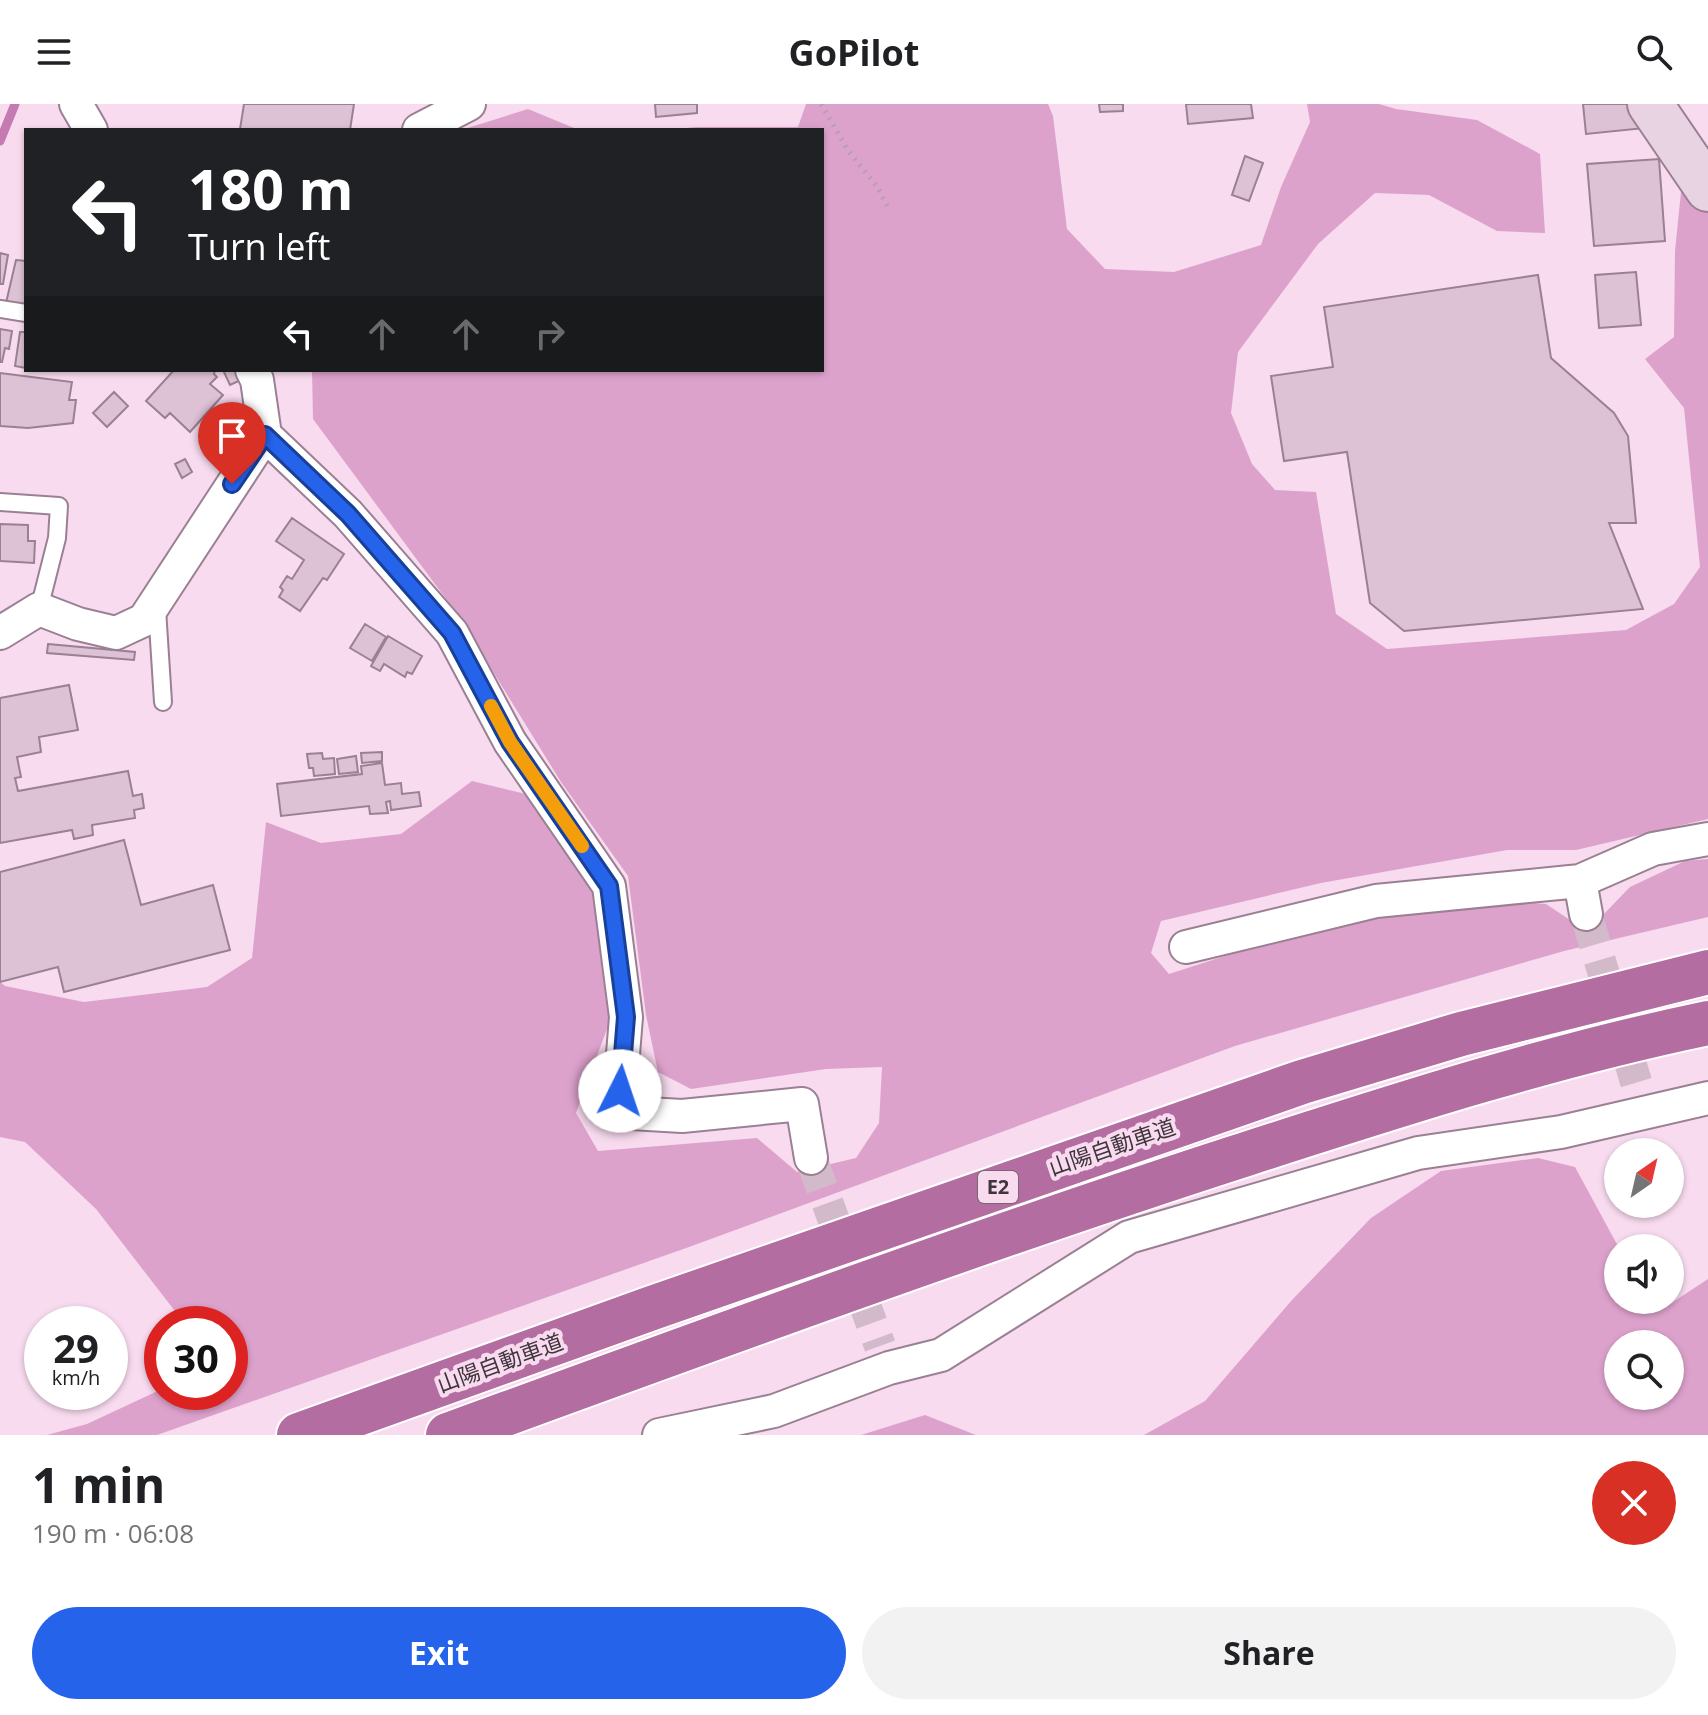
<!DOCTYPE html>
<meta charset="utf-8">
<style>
body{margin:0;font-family:"Open Sans","Noto Sans JP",sans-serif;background:#f2f2f2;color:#202124;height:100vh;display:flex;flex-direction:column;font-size:30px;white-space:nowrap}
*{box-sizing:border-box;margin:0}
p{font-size:26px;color:#757577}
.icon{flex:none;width:44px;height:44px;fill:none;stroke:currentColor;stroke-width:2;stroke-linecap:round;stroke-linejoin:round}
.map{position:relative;height:1331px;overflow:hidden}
.side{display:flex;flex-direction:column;background:#fff;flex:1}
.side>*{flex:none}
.hud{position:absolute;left:24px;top:24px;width:800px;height:244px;border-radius:0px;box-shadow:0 2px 6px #0004;background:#202124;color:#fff;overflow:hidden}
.needle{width:52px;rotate:34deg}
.controls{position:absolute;left:1604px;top:1034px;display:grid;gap:16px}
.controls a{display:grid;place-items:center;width:80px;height:80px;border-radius:50%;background:#fff;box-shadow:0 2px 6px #0004;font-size:40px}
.speed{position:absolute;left:24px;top:1202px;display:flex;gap:16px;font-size:40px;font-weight:700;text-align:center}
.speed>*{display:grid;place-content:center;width:104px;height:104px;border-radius:50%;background:#fff;box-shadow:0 2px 6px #0004;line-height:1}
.speed small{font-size:20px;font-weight:400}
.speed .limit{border:12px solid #d22;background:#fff;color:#111}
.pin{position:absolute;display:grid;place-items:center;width:68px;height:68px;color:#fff;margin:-82px -34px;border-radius:50% 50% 50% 0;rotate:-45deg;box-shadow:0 0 8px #0007}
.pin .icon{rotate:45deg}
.me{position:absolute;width:88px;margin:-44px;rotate:4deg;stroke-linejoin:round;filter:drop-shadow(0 0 6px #0008)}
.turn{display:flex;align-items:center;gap:28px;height:168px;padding:0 32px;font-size:36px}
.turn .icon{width:104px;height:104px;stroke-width:2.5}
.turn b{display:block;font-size:56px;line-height:68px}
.lanes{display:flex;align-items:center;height:76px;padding:0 32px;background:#0003;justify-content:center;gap:40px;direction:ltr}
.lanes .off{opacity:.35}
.round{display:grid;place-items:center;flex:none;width:84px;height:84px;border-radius:42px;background:#f2f2f2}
.overview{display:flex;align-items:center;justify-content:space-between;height:136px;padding:0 32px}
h1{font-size:48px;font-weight:700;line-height:60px}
.primary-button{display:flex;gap:16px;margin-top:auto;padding:16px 32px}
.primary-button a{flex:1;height:92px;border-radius:48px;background:#2563eb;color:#fff;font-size:32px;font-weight:700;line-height:92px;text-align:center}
.primary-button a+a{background:#f2f2f2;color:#202124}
header{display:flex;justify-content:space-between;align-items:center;height:104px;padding:0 32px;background:#fff;font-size:36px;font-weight:700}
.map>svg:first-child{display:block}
.green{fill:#dda2cc;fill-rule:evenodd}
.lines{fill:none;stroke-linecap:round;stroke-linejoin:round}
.stream{stroke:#c67ab2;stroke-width:9}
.building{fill:#ddc1d4;stroke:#9a8092;stroke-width:2}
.minor-tunnel{stroke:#d3bacb;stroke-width:32;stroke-dasharray:32 16;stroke-linecap:butt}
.service-casing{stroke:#9a8092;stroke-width:20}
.minor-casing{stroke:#9a8092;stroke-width:36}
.secondary-casing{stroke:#9a8092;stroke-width:48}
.motorway-casing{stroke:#fff;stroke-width:48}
.path{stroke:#b69faf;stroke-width:5;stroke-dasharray:2 6;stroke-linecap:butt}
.service{stroke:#fff;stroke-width:16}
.minor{stroke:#fff;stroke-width:32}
.secondary{stroke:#e8d3e3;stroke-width:44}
.motorway{stroke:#b36da1;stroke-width:44}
.route-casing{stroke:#184099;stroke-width:20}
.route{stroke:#2563eb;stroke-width:14}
.slow{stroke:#f59e0b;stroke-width:14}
.labels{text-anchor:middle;stroke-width:8;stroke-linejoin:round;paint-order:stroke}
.shield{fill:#f8dbef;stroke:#776772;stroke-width:2}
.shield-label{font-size:20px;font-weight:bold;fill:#40353d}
.street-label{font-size:22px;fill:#40353d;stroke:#f8dbef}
</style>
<header><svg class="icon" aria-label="menu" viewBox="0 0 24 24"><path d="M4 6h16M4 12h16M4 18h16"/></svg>GoPilot<svg class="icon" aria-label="search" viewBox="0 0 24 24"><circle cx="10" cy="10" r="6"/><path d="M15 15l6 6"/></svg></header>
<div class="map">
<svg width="1708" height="1331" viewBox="0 0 1708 1331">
<rect width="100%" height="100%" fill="#f8dbef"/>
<path class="green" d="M806,0H1048L1053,12L1067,125L1105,165L1174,168L1261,141L1281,83L1310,18L1307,0H1379L1396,5L1477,16L1540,50L1545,129L1497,127L1429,91L1375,89L1318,140L1238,248L1231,309L1252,360L1275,386L1316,388L1336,510L1387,545L1626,526L1674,500L1700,463L1684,304L1645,255L1674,233L1675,147L1681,88L1703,89L1708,98V715L1576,746H1507L1321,779L1161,817L1151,849L1169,870L1321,821L1485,795L1546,800L1573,818L1601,813L1630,783L1685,757L1708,755V813L1564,847L1235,942L689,1143L157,1331H47L87,1320L162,1285V1288H230V1220H185L96,1105L25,1038L0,1033V878L5,882L84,898L207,883L252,854L266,718L321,739L401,730L472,677L530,691L596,791L611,914L576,1009L598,1047L757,1034L797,1068L856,1054L879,1019L882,963L826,965L691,985L658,968L646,911L628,772L561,678L460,514L313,315L312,266H822V26H664L697,23H798Z
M528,5L579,26H461Z
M1538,1054L1575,1063L1619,1144L1618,1196H1656L1667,1202L1708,1175V1331H1144L1205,1297L1292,1196L1371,1114L1441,1067ZM1618,1240H1670V1292H1618Z
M925,1311L976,1331H861Z"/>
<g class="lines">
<path class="stream" d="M0,37L15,0"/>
</g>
<path class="building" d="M244,0H354L350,26L240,25Z
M655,0H697V9L656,13Z
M1099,0H1123V7L1100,8Z
M1186,0H1251L1253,14L1188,20Z
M1583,0H1637L1655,23L1586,30Z
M1245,52L1263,59L1249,97L1232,91Z
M1659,55L1665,137L1594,142L1587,60Z
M0,149L8,151L3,180H0Z
M16,156L26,157V202L6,199Z
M1636,168L1641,221L1599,224L1595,171Z
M1538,171L1551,254L1614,309L1628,332L1636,419H1609L1643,505L1404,527L1370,499L1347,348L1284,357L1271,272L1333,263L1324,203Z
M0,225L12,227L9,245L5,244L2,258H0Z
M20,228H26V264L15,262Z
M174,266H215L214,270L217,273L210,280L223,291L190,328L170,309L165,314L146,297Z
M223,266H235L241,276L230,281Z
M0,269L72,278L69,296H76L73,319L28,324L0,322Z
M114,288L128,302L107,323L93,309Z
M185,355L192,368L182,374L175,360Z
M292,414L344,450L327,476L323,474L300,507L279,493L283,486L280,483L287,472L292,475L304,456L276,437Z
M0,420L28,421V437H35L34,459L0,457Z
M365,520L386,533L372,557L350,544Z
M388,532L422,552L412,570L407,568L405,573L384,560L380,567L371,562Z
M48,540L135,548L134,556L47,549Z
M69,581L78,626L39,633L41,648L17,653L21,673L15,674L18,687L128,667L133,692L142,690L144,704L134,706L135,714L92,721L93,731L74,735L72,726L0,739V594Z
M382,648V657L362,659L361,649Z
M322,649L323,655L334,654L335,670L314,672L313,664H309L307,650Z
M356,652L358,668L339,670L337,655Z
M382,659L385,681L401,679L402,690L419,688L421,702L391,706L390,697L386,698L388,709L370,710L369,702L281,712L277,680L362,670L361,662Z
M124,736L141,801L213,781L230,846L64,888L58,863L0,878V768Z
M1631,1100H1660L1661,1107L1631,1108Z
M115,1246L121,1266L110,1270V1247Z"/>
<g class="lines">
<path class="minor-tunnel" d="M1586,810L1639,988
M811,1054L880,1242"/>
<defs>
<path id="service" d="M0,205L26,209
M0,398L59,402L57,434L39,505
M157,505L163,598"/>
<path id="minor" d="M76,0L91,26
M419,26L469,0
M252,266L257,276L265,331L348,410L452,529L510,638L609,782L626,913L620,987L631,1009L682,1012L802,1000L811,1054
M0,529L39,505L78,520L116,529L144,516L265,331
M1580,777L1586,810
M1186,843L1376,797L1580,777L1653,745L1708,735
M659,1331L774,1307L889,1264L941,1251L1129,1133L1418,1049L1561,1028L1708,994"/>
<path id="secondary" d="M1650,0L1708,85"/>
<path id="motorway" d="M299,1331L652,1204L1302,978L1461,930L1708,868
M448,1331C711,1235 974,1138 1240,1052C1395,1002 1549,952 1708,919"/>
</defs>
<use href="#service" class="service-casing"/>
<use href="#minor" class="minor-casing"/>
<use href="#secondary" class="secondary-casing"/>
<use href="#motorway" class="motorway-casing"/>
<path class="path" d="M821,0L847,45L878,84L890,107"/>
<use href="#service" class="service"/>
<use href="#minor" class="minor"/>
<use href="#secondary" class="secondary"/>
<use href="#motorway" class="motorway"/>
</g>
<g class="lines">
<defs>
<path id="route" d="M232,380L265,331L348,410L452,529L510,638L609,782L626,913L620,987"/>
</defs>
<use href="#route" class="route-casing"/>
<use href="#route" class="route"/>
<path class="slow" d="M491,602L510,638L582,742"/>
</g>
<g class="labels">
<rect class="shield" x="978" y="1067" width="40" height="32" rx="6"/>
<g class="shield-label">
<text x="998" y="1090">E2</text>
</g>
<g class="street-label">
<text transform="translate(1112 1043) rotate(-19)" y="8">山陽自動車道</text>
<text transform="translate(500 1259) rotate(-20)" y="8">山陽自動車道</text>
</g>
</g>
</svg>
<div class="controls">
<a><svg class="needle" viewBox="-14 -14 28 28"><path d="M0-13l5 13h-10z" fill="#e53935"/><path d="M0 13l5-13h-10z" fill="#757577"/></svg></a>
<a><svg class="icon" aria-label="sound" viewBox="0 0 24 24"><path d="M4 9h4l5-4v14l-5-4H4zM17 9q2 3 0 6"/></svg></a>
<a><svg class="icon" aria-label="search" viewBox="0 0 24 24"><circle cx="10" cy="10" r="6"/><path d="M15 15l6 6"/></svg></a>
</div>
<div class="speed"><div>29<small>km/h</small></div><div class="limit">30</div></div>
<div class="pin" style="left:232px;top:380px;background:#d93025"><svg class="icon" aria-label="arrive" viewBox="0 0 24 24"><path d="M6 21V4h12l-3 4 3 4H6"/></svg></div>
<svg class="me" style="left:620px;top:987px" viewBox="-20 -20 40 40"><circle r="19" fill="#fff"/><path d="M0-13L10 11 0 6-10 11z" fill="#2563eb"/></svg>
<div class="hud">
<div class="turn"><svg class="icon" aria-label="left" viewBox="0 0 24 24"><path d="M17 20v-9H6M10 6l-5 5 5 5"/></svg><div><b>180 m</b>Turn left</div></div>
<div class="lanes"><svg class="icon" aria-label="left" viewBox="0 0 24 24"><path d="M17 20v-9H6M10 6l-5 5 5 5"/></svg><svg class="icon off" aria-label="ahead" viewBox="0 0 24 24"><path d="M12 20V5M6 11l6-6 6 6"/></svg><svg class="icon off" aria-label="ahead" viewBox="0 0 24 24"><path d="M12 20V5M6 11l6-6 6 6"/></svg><svg class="icon off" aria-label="right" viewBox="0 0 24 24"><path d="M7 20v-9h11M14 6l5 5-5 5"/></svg></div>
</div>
</div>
<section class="side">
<div class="overview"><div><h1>1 min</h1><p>190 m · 06:08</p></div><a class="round" style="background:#d93025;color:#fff"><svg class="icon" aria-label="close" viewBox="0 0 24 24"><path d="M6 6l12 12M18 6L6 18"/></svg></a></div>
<div class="primary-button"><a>Exit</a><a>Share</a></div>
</section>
